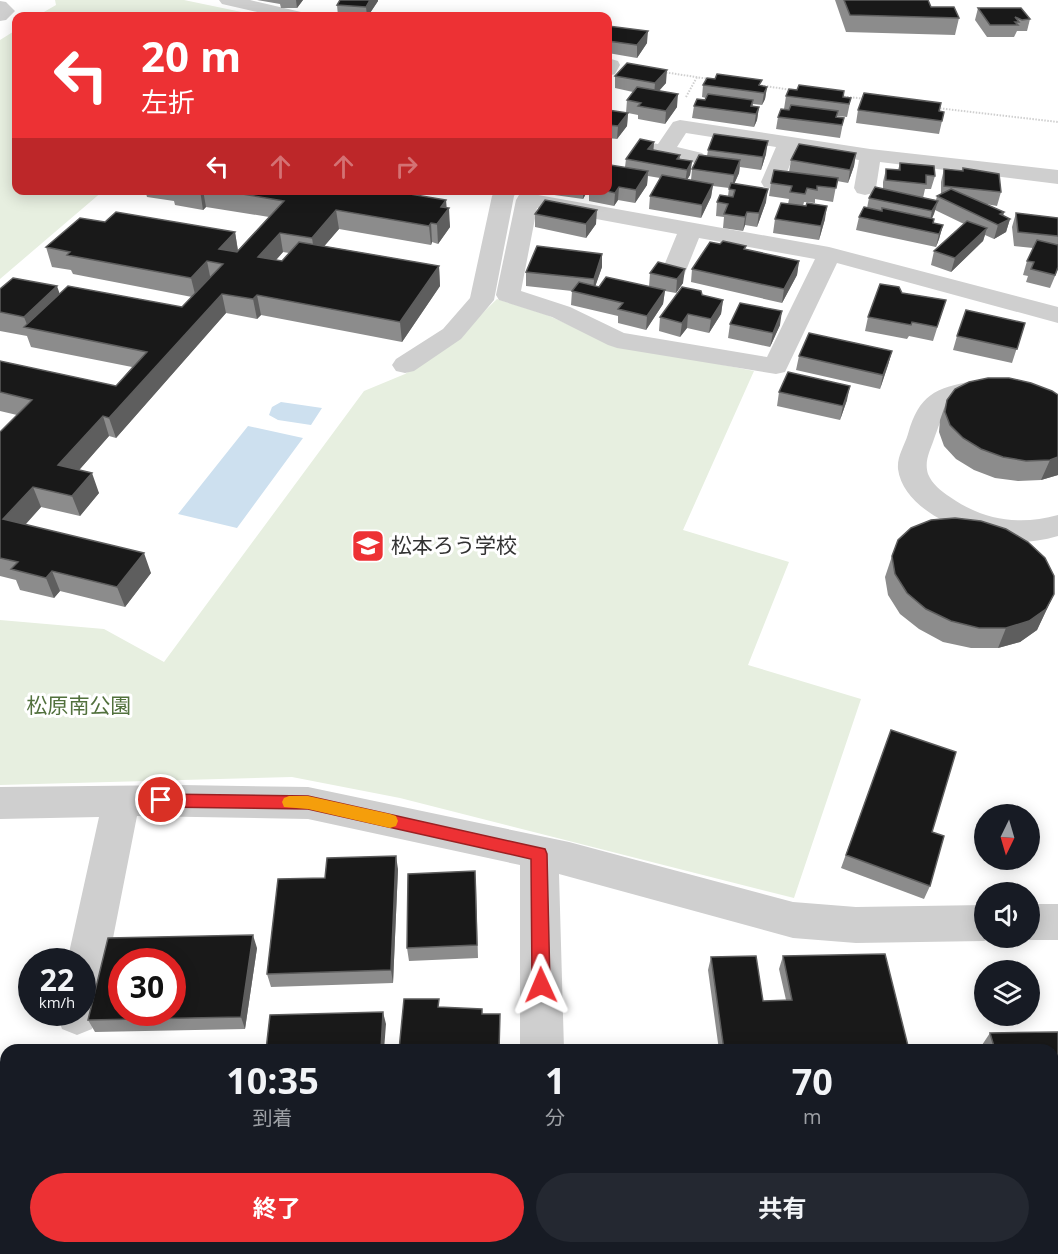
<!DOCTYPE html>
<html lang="ja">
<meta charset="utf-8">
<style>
body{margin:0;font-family:"Open Sans","Noto Sans JP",sans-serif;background:#242831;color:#f1f3f6;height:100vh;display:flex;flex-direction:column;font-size:22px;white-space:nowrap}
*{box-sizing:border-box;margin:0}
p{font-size:20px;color:#9ea1a6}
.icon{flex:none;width:33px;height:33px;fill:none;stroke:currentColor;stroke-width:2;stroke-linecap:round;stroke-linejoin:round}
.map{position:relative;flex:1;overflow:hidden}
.sheet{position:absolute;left:0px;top:1044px;width:1059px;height:210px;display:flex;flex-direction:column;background:#171b24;border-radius:18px 18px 0 0;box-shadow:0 3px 15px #0003}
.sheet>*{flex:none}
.hud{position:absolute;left:12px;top:12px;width:600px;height:183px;border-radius:12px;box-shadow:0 3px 15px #0003;background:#ed3134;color:#fff;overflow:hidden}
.needle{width:39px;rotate:185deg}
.buttons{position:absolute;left:974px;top:804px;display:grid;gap:12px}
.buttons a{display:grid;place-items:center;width:66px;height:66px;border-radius:50%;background:#171b24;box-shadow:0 3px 15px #0003;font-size:30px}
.speed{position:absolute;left:18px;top:948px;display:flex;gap:12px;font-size:30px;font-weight:700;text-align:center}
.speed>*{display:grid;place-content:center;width:78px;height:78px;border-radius:50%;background:#171b24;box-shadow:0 3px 15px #0003;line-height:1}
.speed small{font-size:15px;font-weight:400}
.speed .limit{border:9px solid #d22;background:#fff;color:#111}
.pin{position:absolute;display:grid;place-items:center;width:51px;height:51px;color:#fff;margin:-26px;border:3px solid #fff;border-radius:50%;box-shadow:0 2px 6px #0007}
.me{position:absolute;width:66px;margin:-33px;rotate:359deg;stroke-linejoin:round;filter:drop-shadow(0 0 4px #0008)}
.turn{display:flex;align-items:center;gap:21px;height:126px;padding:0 30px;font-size:27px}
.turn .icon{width:78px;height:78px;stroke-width:2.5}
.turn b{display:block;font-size:42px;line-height:51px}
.lanes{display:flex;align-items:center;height:57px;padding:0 30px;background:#0003;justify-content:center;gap:30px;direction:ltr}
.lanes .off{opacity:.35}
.eta{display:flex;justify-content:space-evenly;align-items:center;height:102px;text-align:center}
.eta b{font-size:36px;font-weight:700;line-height:42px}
.cta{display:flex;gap:12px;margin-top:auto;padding:12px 30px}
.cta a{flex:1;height:69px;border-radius:36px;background:#ed3134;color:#fff;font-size:24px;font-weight:700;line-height:69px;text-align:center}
.cta a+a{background:#242831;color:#f1f3f6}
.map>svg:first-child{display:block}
.green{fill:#e7efe0}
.water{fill:#cde0ef}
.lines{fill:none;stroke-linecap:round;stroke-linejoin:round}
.path{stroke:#cfcfcf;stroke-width:2;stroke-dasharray:1.5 1.5;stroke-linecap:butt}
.minor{fill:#cfcfcf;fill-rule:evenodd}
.wall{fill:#8c8c8c;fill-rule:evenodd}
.shaded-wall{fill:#5e5e5e}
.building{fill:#191919;stroke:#5e5e5e;stroke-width:1.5;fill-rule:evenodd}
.route{fill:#ed3134;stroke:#9a2022;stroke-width:1.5}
.slow{fill:#f59e0b}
.labels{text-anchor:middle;stroke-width:6;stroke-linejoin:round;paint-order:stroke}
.poi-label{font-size:21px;fill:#323232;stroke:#fff;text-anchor:start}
.park-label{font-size:21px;fill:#52713d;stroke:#fff}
</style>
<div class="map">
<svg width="1058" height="1254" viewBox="0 0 1058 1254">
<rect width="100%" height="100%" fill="#fff"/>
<path class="green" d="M55,0H184L261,16H37L56,5Z
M16,30V190L103,191L0,279V40Z
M497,299L547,315L607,342L754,371L683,530L789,562L748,665L861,699L794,898L400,798L292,777L0,785V620L104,629L164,662L364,391L405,374L455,340Z"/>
<path class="water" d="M281,402L322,408L311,425L278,420L269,415L272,407Z
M248,426L303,438L237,528L178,514Z"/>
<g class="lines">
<path class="path" d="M663,72L709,79
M758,85L792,90
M838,96L867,99
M686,97L697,77
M937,108L1058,122"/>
<path class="minor" d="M219,0H250L301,12L304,16H275L222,4Z
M0,1L6,2L15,11L6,20L0,21Z
M611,59L618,61L620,65L615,74L608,76V60Z
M680,120L870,149L1058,170V184L880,162L876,188L873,193L865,195L857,193L854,188L859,160L796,150L783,182L780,187L772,189L764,187L761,182L776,147L686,133L677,147L702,153L706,157L702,161L695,163L639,152L636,148L639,144L646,142L658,144L673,122Z
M496,190H518L514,196L494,300L461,339L414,371L405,373L396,371L392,365L396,359L443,329L470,298L492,196Z
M527,193L829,247L1058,307V323L837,263L785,372L776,374L617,348L608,345L552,317L499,300L496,295L516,200L519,195ZM537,208L677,234L659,278L662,283L671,285L680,283L683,278L699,238L815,259L767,357L624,333L570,307L521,291Z
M973,381L1011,383L1055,395L1058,397V415C1028,408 1007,395 974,397C944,400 943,416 934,439C930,451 924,461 928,474C932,484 941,491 950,497C983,520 1019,526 1058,515V536C1044,540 1031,542 1017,542C979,540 904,515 898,469C897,456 904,447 908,434C919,395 935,388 973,381Z
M181,785L308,787L569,842L793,902L856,907L984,905V938H994L984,941L856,943L793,938L559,874L564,1050H520V865L308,819L137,816L103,989L96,1003L99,1012L92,1029L77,1035L62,1029L56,1012H82V962H67L99,817L0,819V787Z
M1029,904H1058V940H1029L1022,938H1029Z
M0,1117H6V1163H0Z
M524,1248H572V1254H524Z"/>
</g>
<path class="wall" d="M257,0H303L297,8H281L280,4Z
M835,0H928L931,7L959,18L955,35L846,32Z
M378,1L368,16H338L337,5Z
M978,8L1030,19L1027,31H1017L1014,37H987L975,20Z
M608,26L647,43L637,58L608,53Z
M615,76L666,83L659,91L677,107L665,124L638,119V115L628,113L627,126L617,139L608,138V110L626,113L627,100L633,92L615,88Z
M703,85L767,87L765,99L762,105L753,104V106L759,107L757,120L754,127L692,118L694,106L705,100L706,98L702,97Z
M786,96L843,97L851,98L847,117L837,116V117L844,118L840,138L776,129L778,117L790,109H784Z
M858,110L939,111L942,121L939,134L856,123Z
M654,142L653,150L680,155V159L692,161L690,175L687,180H691L692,169L707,156L708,150L766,154L761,170L740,167L739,173L734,184L766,202L757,227L745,225L743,231L723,228L724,217L716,216L717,202L728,196L729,188L713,186L711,197L701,218L649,209L650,196L660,178L648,176L647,185L635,203L618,200L614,206L589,201V190H608L625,167L626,159Z
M856,153L854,166L848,183L837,181L833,202L815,199V203L804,202L803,206L825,219L819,240L773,233L775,219L788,204L789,199L769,196L771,183L789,172L791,160Z
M900,163L935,176L931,189H925L923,198L936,200L937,196L941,194V182L944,169L962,171L963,168L1001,192L997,206L986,204L1004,212L1003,215L1010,219L1006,232L994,239L985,235L983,241L951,272L931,265L934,251L964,224L935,210L932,218L933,223L943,225L939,239L936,247L856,230L859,217L867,208L869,198L883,189V182L886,169L898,170Z
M145,190H386L447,208L450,227L438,244L432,242L431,245L339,229L324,246L439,266L440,286L402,342L261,315L257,319L226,313L116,438L109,436L79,470L99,493L80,516L41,507L26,524L151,573L125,607L60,591L54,598L20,590L16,580L0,576V432L17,415L0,411V361L116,386L132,367L31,347L27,336L0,331V289L60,294L182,307L192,297L73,274L71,270L52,267L46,247L105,222L235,232L238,250L269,217L206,207L203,210L175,205L174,201L147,197ZM283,252L289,253L282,261L276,260Z
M540,190H588L583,199L540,193Z
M1016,213L1058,218V269L1050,288L1026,282L1028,276L1023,275L1027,261L1033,248L1014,246L1012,227Z
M535,214L596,224L586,238L535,227Z
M745,249L799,261L797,275L782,303L691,282L692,269Z
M658,262L683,283L676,293L665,291L663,304L646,330L618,323V316L571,305L572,291L526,286V272L602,267L595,286L649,287L650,273Z
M902,293L946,300L933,341L909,336L907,339L865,331L868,317Z
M702,295L723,300L721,314L709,333L687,328L680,337L659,331L660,317Z
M1025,323L1012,363L953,350L957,336Z
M730,324L780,325L770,347L728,338Z
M892,351L888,365L880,389L796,370L799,356Z
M779,392L847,400L840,420L777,406Z
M1058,395V475L1041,480L1018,481L995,478L974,470L956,459L944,446L939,432L940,420L947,400Z
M892,556L1054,594L1037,630L1020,642L998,648H971L943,642L919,629L900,614L888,595L885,577Z
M891,730L932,832L930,886L924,899L841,868Z
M398,869L393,983L271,987L267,974Z
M476,884L478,958L409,961L407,948Z
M257,948L245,1029L95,1032L88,1020Z
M783,956L909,1050H719L708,970L711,957L763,1001L786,1000L779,969Z
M1058,1032V1157H1053V1050H984L982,1045L990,1033Z
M411,1248H496V1254H412Z"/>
<path class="shaded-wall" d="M296,0H303L297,8Z
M370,0H378V1L368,16H367L366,7Z
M648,31L647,43L637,58V45Z
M667,70L666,83L654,96L655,83Z
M767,87L765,99L762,105L764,93Z
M678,94L677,107L665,124L666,111Z
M759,107L757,120L754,127L756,114Z
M628,113L627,126L617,139L618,126Z
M768,141L766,154L761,170L763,157Z
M654,142L653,155L648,149Z
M856,153L854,166L848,183L850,170Z
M740,160L739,173L732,189L734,175Z
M692,161L690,175L685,183L687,170Z
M648,171L647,185L635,203L636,190Z
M713,184L711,197L701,218L702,205Z
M619,187L618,200L614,206L615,193Z
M768,189L766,202L757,227L759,213Z
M200,190H203L206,207L203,210Z
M583,190H588L583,199Z
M446,200L447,211L449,208L450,227L438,244L437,224L441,207Z
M938,201L934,214L929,225L932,211Z
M827,206L825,219L819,240L821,226Z
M336,210L339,229L315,257L312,238Z
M597,210L596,224L586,238V224Z
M747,212L745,225L743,231L745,217Z
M1004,212L1001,224L1010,219L1006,232L994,239L998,225L1000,214Z
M431,223L432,242L431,245L429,226Z
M943,225L939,239L936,247L939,234Z
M987,228L983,241L951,272L955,258Z
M235,232L238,252L219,249Z
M280,233L283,252L261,277L258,257Z
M602,254V267L593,293L594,279Z
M207,261L211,281L196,298L191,278Z
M799,261L797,275L782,303L784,289Z
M439,266L440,286L402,342L400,322Z
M685,269L683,283L676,293L677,279Z
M57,286L64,306L28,327L24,317Z
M665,290L663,304L646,330L647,316Z
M222,294L226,313L116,438L109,418Z
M257,295L261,315L257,319L253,299Z
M723,300L721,314L709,333L711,319Z
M782,311L780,325L770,347L773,333Z
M688,314L687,328L680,337L682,323Z
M892,351L888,365L880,389L883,375Z
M850,386L847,400L840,420L843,406Z
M103,416L109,436L66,485L58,465Z
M1058,457V475L1041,480L1050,460Z
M92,473L99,493L80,516L72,496Z
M33,487L41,507L12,539L3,519Z
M144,553L151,573L125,607L117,587Z
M52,571L60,591L54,598L46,578Z
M1054,594L1037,630L1020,642L998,648L1006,628Z
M396,856L398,869L393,983L391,970Z
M253,935L257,948L245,1029L241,1017Z
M383,1012L386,1024L384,1050H381Z
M500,1014V1050H499Z
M215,1248H223L222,1254H214Z
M371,1248H375V1254H371Z"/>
<path class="building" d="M340,0H370L366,7L337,5Z
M844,0H928L931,7H954L959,18L850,15Z
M978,8H1021L1030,19L1022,20L1015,17L1019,22H1015L1018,25H990Z
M608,26L648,31L637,45L608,41Z
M627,63L667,70L655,83L615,76Z
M717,74L762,80L759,85L767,87L764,93L703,85L707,78L715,79Z
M799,85L844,91L843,97L851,98L849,104L786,96L789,89L797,90Z
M637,87L678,94L666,111L638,106L641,103L627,100Z
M864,93L941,103L939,111L944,112L942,121L858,110Z
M708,94L753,100L751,106L759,107L756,114L694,106L697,99L705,100Z
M791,105L838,111L836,117L844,118L842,125L778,117L781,109L789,110Z
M608,110L628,113L618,126L608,125Z
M714,134L768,141L763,157L708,150Z
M640,139L654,142L648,149L680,155L677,159L692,161L687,170L626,159Z
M799,144L856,153L850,170L791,160Z
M699,155L740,160L734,175L692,169Z
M900,163L934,166L935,176L926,175V184L886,180V169L900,170Z
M610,165L648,171L636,190L619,187L615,193L603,190H608V169Z
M963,168L999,174L1001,192L944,186V169L963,171Z
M774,170L838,178L836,188L817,186V190L807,188L805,194L790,192L792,186L771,183Z
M662,175L713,184L702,205L650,196Z
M731,183L768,189L759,213L747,212L745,217L724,214L728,204L717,202L720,195L733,197L735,190L729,189Z
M875,187L938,201L932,211L869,198Z
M951,189L1004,212L1000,214L1010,219L998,225L937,196Z
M218,190H386L446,200L441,207L449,208L437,224L431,223L429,226L336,210L312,238L280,233L258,257L282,261L299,242L439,266L400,322L257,295L253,299L222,294L109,418L103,416L58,465L92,473L72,496L33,487L3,519L144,553L117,587L52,571L46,578L11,569L18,562L0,558V432L32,400L0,392V361L116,386L147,352L24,327L68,286L182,307L223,264L207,261L191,278L67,255L70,252L46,247L80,218L105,222L116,212L235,232L219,249L237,252L284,201Z
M545,200L597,210L586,224L535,214Z
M781,203L806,206L807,203L827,206L821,226L775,219Z
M864,207L882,211V208L934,219L933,223L943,225L939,234L859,217Z
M1016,213L1058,218V236L1018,232Z
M967,221L987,228L955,258L934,251Z
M1037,240L1058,245V267L1055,275L1031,269L1034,262L1027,261Z
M723,241L746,246L744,249L799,261L784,289L692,269L710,242L720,244Z
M537,246L602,254L594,279L526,272Z
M658,262L685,269L677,279L650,273Z
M606,277L665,290L647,316L618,309L623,303L572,291L579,282L599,287Z
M13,278L57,286L24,317L0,312V289Z
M880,284L899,287L902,293L946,300L937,327L912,322L911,325L868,317Z
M682,287L701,291L702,295L723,300L711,319L688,314L682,323L660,317Z
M740,303L782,311L773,333L730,324Z
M966,310L1025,323L1017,349L957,336Z
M809,333L892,351L883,375L799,356Z
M788,372L850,386L843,406L779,392Z
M988,378H1009L1031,383L1052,391L1058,395V457L1050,460L1026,461L1003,457L981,449L963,438L950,425L945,412L947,400L955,389L969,382Z
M955,518L981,521L1006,529L1028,542L1045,558L1054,576V594L1046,609L1029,621L1006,628H979L951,621L926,609L907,593L895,574L892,556L898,540L911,528L931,520Z
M891,730L956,752L932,832L944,836L930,886L846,855Z
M396,856L391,970L267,974L278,879L325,878L327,858Z
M475,871L477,945L407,948L408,874Z
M253,935L241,1017L88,1020L108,938ZM122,962H172V1012H122Z
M885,954L909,1050H724L711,957L756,956L763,1001L792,1000L783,956Z
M404,999H439L438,1007L482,1009V1014H500L499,1050H399Z
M383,1012L381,1050H266L270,1015Z
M1058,1032V1146H1053V1050H995L990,1033Z
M244,1046L243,1050H189V1048Z
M44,1248H215L214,1254H42Z
M242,1248H371V1254H241Z
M411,1248H466L411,1250Z
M591,1248H720L721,1254H591Z
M1046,1252H1058V1254H1046Z"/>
<path class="route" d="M161,794L308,796L545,849L547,854L550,985L547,990L541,993L535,990L532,985L531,859L308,809L161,807L156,805L154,800L156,796Z"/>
<path class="slow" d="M289,796H308L390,814L396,816L398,821L396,826L390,828L308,809L284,807L282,802L284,798Z"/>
<defs>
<symbol id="school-square" viewBox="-11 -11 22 22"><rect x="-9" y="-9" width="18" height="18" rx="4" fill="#ed3134" stroke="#fff"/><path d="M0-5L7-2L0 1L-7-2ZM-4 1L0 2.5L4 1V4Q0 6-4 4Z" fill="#fff"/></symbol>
</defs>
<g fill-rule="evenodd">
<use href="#school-square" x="349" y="527" width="38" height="38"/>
</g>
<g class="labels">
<g class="poi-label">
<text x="391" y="553">松本ろう学校</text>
</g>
<g class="park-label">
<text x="79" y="713">松原南公園</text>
</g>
</g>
</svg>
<div class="buttons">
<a><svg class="needle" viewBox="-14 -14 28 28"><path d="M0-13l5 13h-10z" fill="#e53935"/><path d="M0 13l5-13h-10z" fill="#9ea1a6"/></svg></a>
<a><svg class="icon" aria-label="sound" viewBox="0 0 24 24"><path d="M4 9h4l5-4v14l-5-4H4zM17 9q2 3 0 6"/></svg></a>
<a><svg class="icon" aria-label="layers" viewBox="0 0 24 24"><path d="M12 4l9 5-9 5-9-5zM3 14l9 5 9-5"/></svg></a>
</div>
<div class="speed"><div>22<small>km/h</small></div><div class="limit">30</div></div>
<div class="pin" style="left:161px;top:800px;background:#d93025"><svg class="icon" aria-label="arrive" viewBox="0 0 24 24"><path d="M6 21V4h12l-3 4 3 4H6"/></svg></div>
<svg class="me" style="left:541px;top:985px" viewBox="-20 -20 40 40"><path d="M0-17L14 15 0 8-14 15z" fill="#ed3134" stroke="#fff" stroke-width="4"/></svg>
<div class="hud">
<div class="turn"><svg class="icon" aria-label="left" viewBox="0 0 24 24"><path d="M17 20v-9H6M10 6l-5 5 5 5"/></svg><div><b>20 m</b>左折</div></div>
<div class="lanes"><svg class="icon" aria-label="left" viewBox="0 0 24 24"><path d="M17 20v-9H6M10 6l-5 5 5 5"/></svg><svg class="icon off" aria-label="ahead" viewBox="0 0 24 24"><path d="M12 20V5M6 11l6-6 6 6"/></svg><svg class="icon off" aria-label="ahead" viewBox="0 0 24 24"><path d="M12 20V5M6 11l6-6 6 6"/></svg><svg class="icon off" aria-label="right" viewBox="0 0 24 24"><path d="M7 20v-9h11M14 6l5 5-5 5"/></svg></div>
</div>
<section class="sheet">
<div class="eta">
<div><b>10:35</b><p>到着</p></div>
<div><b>1</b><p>分</p></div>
<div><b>70</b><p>m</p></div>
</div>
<div class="cta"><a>終了</a><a>共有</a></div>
</section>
</div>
